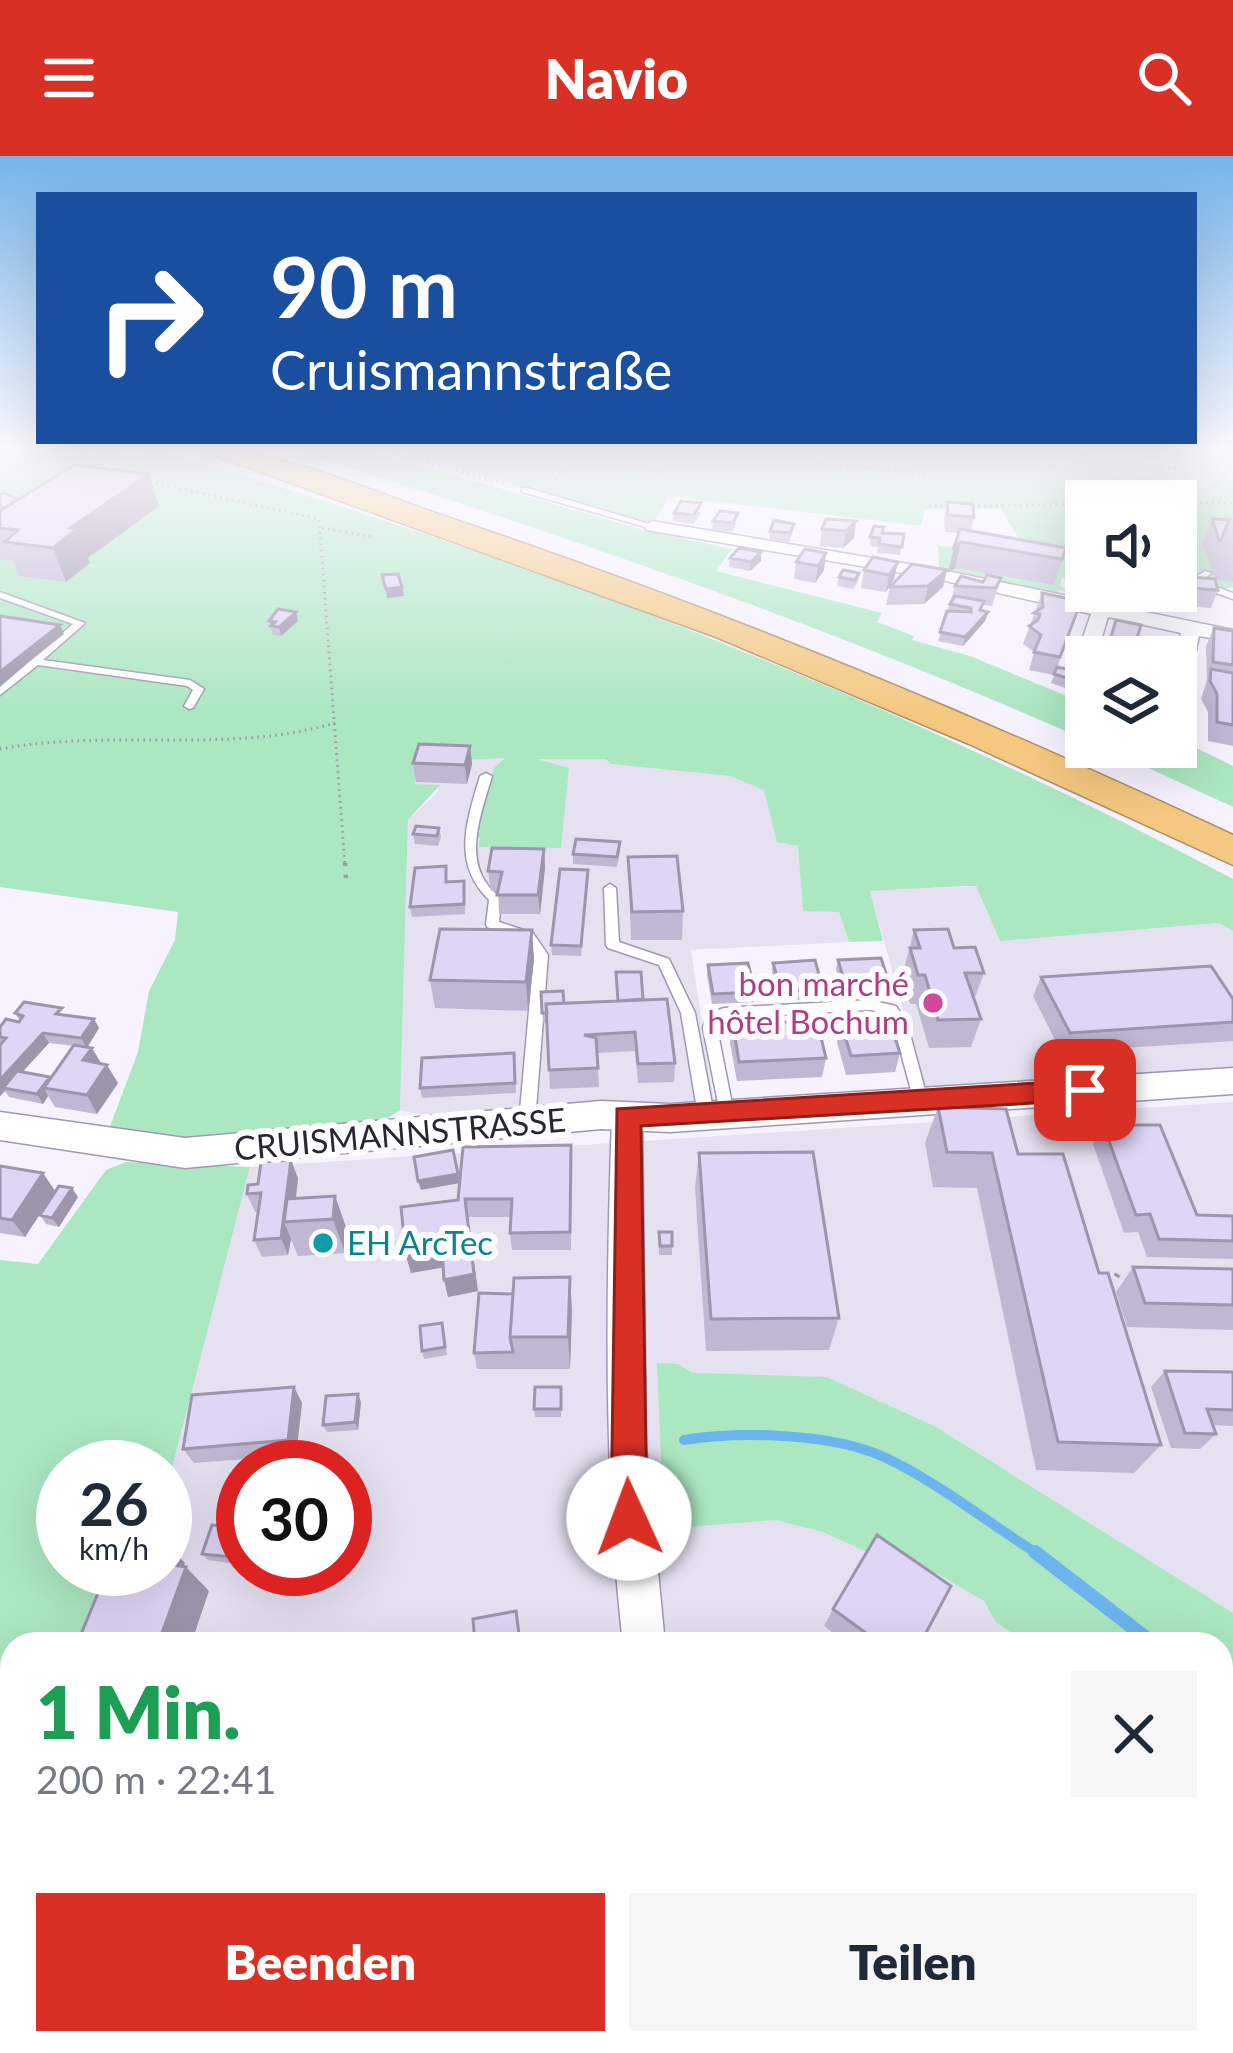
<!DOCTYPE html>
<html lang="de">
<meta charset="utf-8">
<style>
body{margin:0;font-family:Lato,sans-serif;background:#f6f6f7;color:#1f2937;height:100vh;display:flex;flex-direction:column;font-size:45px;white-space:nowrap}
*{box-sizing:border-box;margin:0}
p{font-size:39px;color:#747a83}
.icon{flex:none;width:66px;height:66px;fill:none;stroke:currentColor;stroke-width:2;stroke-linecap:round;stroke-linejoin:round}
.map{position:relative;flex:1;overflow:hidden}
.side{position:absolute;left:0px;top:1476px;width:1233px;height:423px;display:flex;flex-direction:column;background:#fff;border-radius:36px 36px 0 0;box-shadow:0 12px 48px #0002}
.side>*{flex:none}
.banner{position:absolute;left:36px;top:36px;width:1161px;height:252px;border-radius:0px;box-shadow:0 12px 48px #0002;background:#1a4fa0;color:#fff;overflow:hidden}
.buttons{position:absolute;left:1065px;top:324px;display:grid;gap:24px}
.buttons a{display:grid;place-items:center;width:132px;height:132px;border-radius:0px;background:#fff;box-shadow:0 12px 48px #0002;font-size:60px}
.speed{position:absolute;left:36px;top:1284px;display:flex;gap:24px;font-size:60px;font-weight:700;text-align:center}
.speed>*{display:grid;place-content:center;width:156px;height:156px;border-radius:50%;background:#fff;box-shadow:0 12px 48px #0002;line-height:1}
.speed small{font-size:30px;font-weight:400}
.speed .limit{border:18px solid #d22;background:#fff;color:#111}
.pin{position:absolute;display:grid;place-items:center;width:102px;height:102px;color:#fff;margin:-51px;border-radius:24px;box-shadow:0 6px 18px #0006}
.me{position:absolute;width:132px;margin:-66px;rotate:358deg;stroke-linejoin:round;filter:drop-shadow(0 0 9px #0008)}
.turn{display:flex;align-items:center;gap:42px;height:252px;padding:0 36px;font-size:54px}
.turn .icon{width:156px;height:156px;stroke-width:2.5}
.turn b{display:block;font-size:84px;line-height:102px}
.round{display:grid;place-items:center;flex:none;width:126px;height:126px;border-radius:0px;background:#f6f6f7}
.head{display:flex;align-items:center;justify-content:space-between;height:204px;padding:0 36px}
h1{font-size:72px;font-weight:800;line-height:90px;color:#1e9e55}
.button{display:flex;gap:24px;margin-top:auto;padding:24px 36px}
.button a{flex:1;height:138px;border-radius:0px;background:#d93025;color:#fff;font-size:48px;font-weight:800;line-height:138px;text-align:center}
.button a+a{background:#f6f6f7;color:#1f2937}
header{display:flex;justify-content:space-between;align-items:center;height:156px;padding:0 36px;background:#d93025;color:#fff;font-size:54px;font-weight:800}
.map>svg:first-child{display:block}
.built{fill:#e6e1f1;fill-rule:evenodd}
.green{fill:#abe7c1}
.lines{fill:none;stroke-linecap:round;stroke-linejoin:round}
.stream-far1{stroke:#6cb4ee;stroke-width:10}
.stream{stroke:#6cb4ee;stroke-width:14}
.service-casing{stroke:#a197b5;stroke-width:3}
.minor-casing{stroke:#a197b5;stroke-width:3}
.tertiary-casing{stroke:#a197b5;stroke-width:3}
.motorway-casing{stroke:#ad8f65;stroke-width:3}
.path-far2{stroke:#9b97a3;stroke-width:3;stroke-dasharray:1.5 4.5;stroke-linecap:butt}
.path-far1{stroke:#9b97a3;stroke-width:4.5;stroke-dasharray:3 9;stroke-linecap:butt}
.path{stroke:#9b97a3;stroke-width:6;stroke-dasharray:3 10;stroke-linecap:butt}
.service{fill:#fff;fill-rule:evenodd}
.minor{fill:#fff;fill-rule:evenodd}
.tertiary{fill:#fff;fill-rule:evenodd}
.motorway{fill:#f4c881;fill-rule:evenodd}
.wall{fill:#c0b7d3;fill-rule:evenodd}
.shaded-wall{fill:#9c95ac}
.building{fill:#dfd5f5;stroke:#9c95ac;stroke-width:3}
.route{fill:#d93025;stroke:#8d1f18;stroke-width:3}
.hotel-dot{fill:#d1479c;stroke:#fff;stroke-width:4.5}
.culture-dot{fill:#0f9aa8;stroke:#fff;stroke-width:4.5}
.labels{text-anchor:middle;stroke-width:12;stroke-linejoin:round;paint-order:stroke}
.hotel-label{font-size:33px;fill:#b23c85;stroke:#fff;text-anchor:end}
.street-label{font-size:33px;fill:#292531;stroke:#fff}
.culture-label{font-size:33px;fill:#0d838f;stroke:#fff;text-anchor:start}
</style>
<header><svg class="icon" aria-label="menu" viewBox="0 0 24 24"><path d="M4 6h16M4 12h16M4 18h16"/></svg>Navio<svg class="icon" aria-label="search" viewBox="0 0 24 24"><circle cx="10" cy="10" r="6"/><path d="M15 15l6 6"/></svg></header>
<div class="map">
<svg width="1233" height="1897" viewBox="0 0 1233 1897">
<rect width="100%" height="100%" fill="#f6f2ff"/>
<path class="built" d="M486,600L606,603L610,608L730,620L765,634L777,685L798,690L803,754L839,756L849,786L691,794L714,946H606L423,959L400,954L408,664L437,637L439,629L415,628L420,606Z
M976,730L1000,785L1220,767L1233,775V911L925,932L870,735Z
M1233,946V1897H0V1770L12,1887H1221V1488H108L165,1413V1339L250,1011ZM243,1311H345V1413H243Z"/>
<path class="green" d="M0,292H134L84,318L0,380Z
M284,292H358L644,374L732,393L716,415L882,457L877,466L914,480L912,484L970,500L1086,548V584C825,469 557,375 284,292Z
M386,292H1233V431L1222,433L1228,441L1176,435V345H1086V425L1062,422L1060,430L1071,436L1059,434L1056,443L939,413L938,390L1026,395L1001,353H925L921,370L669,340L653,368Z
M152,293C527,401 888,540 1233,723V775L1219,767L1000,785L976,730H967L870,735L883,785L849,786L839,756L803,755L798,690L777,686L764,634L730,620L610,608L606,603H536L569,612L561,692L479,691L480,682H475L494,612L505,602L420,606L415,628L440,629L408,664L400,954L375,970L176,983L109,973L138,896L149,835L175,784L178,756L0,731V389L110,314Z
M1176,582L1233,610V651L1103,591H1176Z
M126,1006L250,1011L165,1339V1311H63V1413H137L108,1488H12V1739L0,1770V1104L38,1108L106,1014Z
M657,1207L678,1208L693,1217L827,1221L936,1271L1233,1457V1631L1221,1623V1488H1028L996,1466L984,1445L936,1417L891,1407L823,1376L775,1364L664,1373Z"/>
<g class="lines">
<path class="stream-far1" d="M684,1284C740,1275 831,1277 884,1301C938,1326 989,1368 1040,1399"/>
<path class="stream" d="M1035,1396L1154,1488
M1221,1530L1233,1538"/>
<defs>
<path id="service" d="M522,332H528L656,370L649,372L522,336Z
M1205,415L1212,417L1201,425L1233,437V443L1191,428V424Z
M0,436L85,467L43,504L190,524L204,533L193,552L189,553L184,550L193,534L187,530L38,509L0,539V531L73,468L0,442Z
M486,617L492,620C483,652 464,698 487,728C491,734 497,738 501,743L499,766L533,777L548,799L535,966L532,970H522L519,966L534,799L523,783L487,771L486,768L489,744C451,707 467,665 480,620Z
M610,728L616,732L619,786L669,803L695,857L714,959L711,963H701L698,959L681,857L659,809L608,792L606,789L604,732Z
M870,844L896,850L907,867L928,945L926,949H916L914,945L893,868L886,857L870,854L726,862L718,865L717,872L734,958L731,962H721L703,872L707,858L724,852Z"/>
<path id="minor" d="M652,365L932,412L1233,474V486L1199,480L1186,540L1176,546L1175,501L1181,477L1108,461L1096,501H1086V507L1076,501L1091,458L932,422L646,374L644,370Z
M627,948L638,952L642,960L646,1291L665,1488H623C603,1312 606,1137 612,960L616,952Z
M760,1887H813L817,1897H764Z"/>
<path id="tertiary" d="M1233,912V938L670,976L601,973L185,1012L0,984V956L185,982L601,945L670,948Z"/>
<path id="motorway" d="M194,292C279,292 367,334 447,361C716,451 977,559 1233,679V709L969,588L716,481Z"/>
</defs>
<use href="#service" class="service-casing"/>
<use href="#minor" class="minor-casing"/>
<use href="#tertiary" class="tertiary-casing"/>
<use href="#motorway" class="motorway-casing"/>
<path class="path-far2" d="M75,292L110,314
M375,292L508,329
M1069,292C1122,314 1178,319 1233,302
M1202,292L1213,306
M582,302L661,315L707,295L926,318
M448,306L467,292
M106,313L148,292
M555,323L592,292
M150,326L319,363L345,710
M1176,347H1233
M929,350H948
M972,350L1086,348
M322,372L374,381
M0,593C112,572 225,599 335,567"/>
<path class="path-far1" d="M345,707L346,725"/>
<path class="path" d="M1110,1132L1119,1116"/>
<use href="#service" class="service"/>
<use href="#minor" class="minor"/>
<use href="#tertiary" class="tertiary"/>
<use href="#motorway" class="motorway"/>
</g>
<path class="wall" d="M1007,292H1031L1028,304H1010Z
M149,318L159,350L88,402L90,407L66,426L19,420L13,405L0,403V338L17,344Z
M947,346L974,361L971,375L1066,392L1054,429L955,412L948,417L959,377L945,376L944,363Z
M701,356L694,368L673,365L674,357Z
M1233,362V426L1216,424L1202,388L1212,363Z
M713,365L737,366L732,376L712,374Z
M856,365L854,382L843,392L820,390L822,373Z
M874,370L882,377L904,378L900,399L877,397L878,391L869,390Z
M770,375L793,376L789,386L769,384Z
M761,396V405L750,415L729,411L730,402Z
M826,397L824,414L815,427L794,423L796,406Z
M898,406L894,423L886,436L861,432L864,414Z
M947,414L943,431L924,448L886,449L890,431Z
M859,417L858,426L853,433L837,430L839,421Z
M1176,420L1218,434L1211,452L1117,444L1115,435H1176Z
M1001,422L992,450L983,449L982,455L988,456L985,465L963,490L938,485L955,430Z
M1042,437L1081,445L1057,511L1071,514L1086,511V539L1051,527L1054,519L1029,514L1034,496L1023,488Z
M1116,464L1135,489L1146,493L1156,501H1113L1115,495L1107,493Z
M269,465H298L281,480L273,479Z
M1214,472L1233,475V590L1208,585V556L1201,543L1207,524L1206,490Z
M470,590L472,608L467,628L416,626L413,607Z
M439,672L441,681L438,690L415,688L413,678Z
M544,693L545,712L540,758H499L498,735H491L488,715Z
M620,695L617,711L573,708V698Z
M628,701L683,755L682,784H631Z
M446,710L447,726L465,735V758L412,761L410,751Z
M588,714L581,800L552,799L551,789Z
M914,774L954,792L984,817L974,844L981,863L971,891L929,892L916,848H910L902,821Z
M534,803L528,855L435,852L430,824Z
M838,804L890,830L888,839L844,841L836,813Z
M773,807L823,833L821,842L779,845L772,816Z
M708,809L755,836L754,846L712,848L707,819Z
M1041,821L1233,843V885L1061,896L1033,840Z
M541,836L564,847L643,844L675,907L674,926L638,927L635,895L597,897L599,931L550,933L547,867H543Z
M15,857L94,863L99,872L87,891L92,892L101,907L118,927L97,958L55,951L48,940L43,948L9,941L5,935L0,940V871L20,865ZM49,887L74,890L51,922L22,916Z
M841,867L900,897L895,916L846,919L837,886Z
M733,868L826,902L822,921L737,925L730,887Z
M514,897L516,937L422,942L420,932Z
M938,951L1018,998L1099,1117L1161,1289L1134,1317L1036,1314L977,1032L933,1031L925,987Z
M1103,969L1197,1059L1233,1060V1103L1147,1101L1138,1076L1124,1077L1093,988Z
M571,989V1094H512L510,1077L511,1061H468L478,1135L448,1141L443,1111L411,1117L458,1044Z
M699,997L839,1162L829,1194L706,1195L695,1032Z
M0,1010L43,1017L55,1035L25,1081L0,1077Z
M298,1022L296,1043L335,1040L347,1074L345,1097L298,1100L291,1083L288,1099L262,1101L254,1084L258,1056H255L247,1038Z
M78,1041L59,1071L46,1068L40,1059Z
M659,1076L672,1090V1099H659Z
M1133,1111L1233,1113V1174L1127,1171L1116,1136Z
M572,1154L570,1213H477L474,1197Z
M442,1167L447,1199L424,1203L422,1195Z
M1165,1215L1233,1216V1270L1213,1269L1216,1278L1200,1293L1171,1292L1151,1231Z
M294,1231L302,1247L296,1299L194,1307L183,1293Z
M562,1239L561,1261H535L534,1253Z
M361,1246L358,1274L327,1276L323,1269Z
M241,1372L243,1375V1387L236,1408L208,1404L202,1398Z
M833,1453L920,1488H848L824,1470Z
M1043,1889L1066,1890L1074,1897H1040Z"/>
<path class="shaded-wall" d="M149,318L159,350L88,402L90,407L66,426L53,392L70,372Z
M856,365L854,382L843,392L846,375Z
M961,386L955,412L948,417L954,391Z
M761,396V405L750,415L751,406Z
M826,397L824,414L815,427L818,410Z
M898,406L894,423L886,436L889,419Z
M947,414L943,431L924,448L928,430Z
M402,431L404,440L387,442L386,433Z
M296,456L298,465L281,480L279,471Z
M988,456L985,465L963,490L965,481Z
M60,469L64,478L0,529V516Z
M470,590L472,608L467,628L465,609Z
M544,693L545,712L540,758L538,739Z
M532,774L534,803L528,855L526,826Z
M94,863L99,872L87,892L81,882Z
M43,877L49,887L7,933L3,932L5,935L0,940V924Z
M92,892L103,911L83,904Z
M107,909L118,927L97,958L87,939Z
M50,921L44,932L48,940L43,948L37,938Z
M291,1004L298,1022L293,1065L284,1066L291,1083L288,1099L281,1082Z
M43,1017L55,1035L25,1081L12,1064Z
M458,1018L460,1027L421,1034L418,1025Z
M72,1032L78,1041L59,1071L52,1062Z
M335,1040L347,1074L345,1097L333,1063Z
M465,1043L478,1135L448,1141L444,1124Z
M442,1093L446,1111L411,1117L406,1100Z
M570,1121L572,1154L570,1213L568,1181Z
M294,1231L302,1247L296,1299L288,1284Z
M358,1238L361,1246L358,1274L355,1266Z
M241,1372L243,1375V1387L236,1408L231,1401Z
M165,1386L185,1407L176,1430L165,1413Z
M186,1411L209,1435L191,1488H158Z
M12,1776V1887L9,1897H0V1808Z
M151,1887H181L178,1897H148Z"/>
<path class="building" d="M74,309L149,318L70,372L77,373L53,392L5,386L18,374L0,372V355Z
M4,337L17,343L5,352L0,351V338Z
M681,345L701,347L694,359L674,357Z
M947,346L973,348L974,361L948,359Z
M720,355L738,357L733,367L713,365Z
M826,363L856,365L846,375L822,373Z
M1212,363L1229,364L1221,384H1219Z
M774,364L794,368L790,377L770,375Z
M874,370L884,371L882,377L904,378L902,391L879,388L880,382L870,381Z
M960,373L1066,392L1062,403L961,386L954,391Z
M739,392L761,396L751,406L730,402Z
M805,393L826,397L818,410L796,406Z
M873,401L898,406L889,419L864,414Z
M912,408L947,414L928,430L890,431Z
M843,414L859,417L855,424L839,421Z
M398,418L402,431L386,433L382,419Z
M987,419L1001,422L996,432L955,430L961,420L983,426Z
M1176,420L1215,423L1218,434L1176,431Z
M1042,437L1081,445L1060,501L1034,496L1041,479L1029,470L1038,464L1040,458L1034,457L1043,451Z
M955,440L984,445L980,454L988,456L965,481L940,476L947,455L971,456V452L950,448Z
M278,453L296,456L279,471L271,470L275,466L269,465Z
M0,460L60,469L0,516Z
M1116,464L1141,469L1135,489L1147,491L1146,493L1128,490L1125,499L1115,497L1118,486L1110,484Z
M1214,472L1233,475V509L1213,506Z
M1128,490L1157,495L1156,501H1124Z
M1074,509L1086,511V528L1054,518L1057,511L1071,514Z
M1211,513L1233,517V569L1217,566V538L1210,525Z
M419,588L470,590L465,609L413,607Z
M416,670L439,672L437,680L413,678Z
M576,683L620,686L617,701L573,698Z
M492,692L544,693L538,739H497L502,716L488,715Z
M677,700L683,755L632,756L628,701Z
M446,710V726L464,725V748L410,751L415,712Z
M560,713L588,714L581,790L551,789Z
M440,773L532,774L526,826L430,824Z
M948,773L954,792L975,791L984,817H965L981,863L938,864L925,819H918L910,792H920L914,774Z
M881,802L890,830L846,831L838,804Z
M815,804L823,833L781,835L773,807Z
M748,807L755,836L713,838L708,809Z
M1211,810L1233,843V866L1070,877L1041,821Z
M616,816H641L643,843L618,845Z
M563,835L564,847L546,848L547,857H542L541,836Z
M667,843L675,907L638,908L635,876L584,879L596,882L598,912L549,914L546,848Z
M24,846L62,852L56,858L94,863L81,882L43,877L0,924V889L6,882L0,881V871L6,863L19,866L23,860L15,857Z
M889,864L900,897L851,900L841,867Z
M817,865L826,902L739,906L733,868Z
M74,889L92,892L83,904L107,909L87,939L44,932Z
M514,897L515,927L420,932L422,902Z
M17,915L50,921L37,938L3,932Z
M938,951L1006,953L1018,998H1063L1099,1117H1108L1161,1289L1058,1286L992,997L947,996Z
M1103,969H1160L1197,1059L1233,1060V1085L1159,1083L1150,1058L1136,1059Z
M571,989L570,1076L510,1077L512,1043H465L474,1118L444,1124L442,1093L406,1100L401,1051L458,1044L463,991Z
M453,994L458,1018L418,1025L414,1001Z
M813,996L839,1162L711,1163L699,997Z
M291,1004L281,1082L254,1084L261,1037L247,1038L248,1029L258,1028L261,1006Z
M0,1010L43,1017L12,1064L0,1062Z
M59,1030L72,1032L52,1062L40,1059Z
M335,1040L333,1063L284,1066L287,1043Z
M659,1076H672V1090H660Z
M1133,1111L1233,1113V1149L1145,1147Z
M570,1121L568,1181H510L514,1122Z
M479,1137L513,1138L510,1181L513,1196L474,1197Z
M442,1167L445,1191L422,1195L420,1170Z
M1165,1215L1233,1216V1254L1207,1253L1216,1278L1185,1277Z
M294,1231L288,1284L183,1293L192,1239Z
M535,1231H561V1253H534Z
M358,1238L355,1266L323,1269L326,1240Z
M212,1369L241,1372L231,1401L202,1398Z
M877,1379L951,1430L920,1488H881L833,1453Z
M165,1408L186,1411L158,1488H77L108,1413H165Z
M516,1455L520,1486L511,1488H475L473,1463Z
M12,1649V1776L0,1808V1679Z
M22,1887H151L148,1897H19Z
M520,1887H647L650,1897H523Z"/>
<linearGradient id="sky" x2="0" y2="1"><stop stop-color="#76b4ea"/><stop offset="0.52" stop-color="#fbf9ff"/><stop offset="1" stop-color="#fbf9ff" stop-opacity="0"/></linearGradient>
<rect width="1233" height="558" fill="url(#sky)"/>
<path class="route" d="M1085,924L1099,934L1085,944L641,970L647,1362L642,1375L629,1380L617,1375L611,1362L617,953Z"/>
<circle class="hotel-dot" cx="933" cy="847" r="12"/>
<circle class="culture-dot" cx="323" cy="1087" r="12"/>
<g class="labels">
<g class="hotel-label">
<text x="909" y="840">bon marché<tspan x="909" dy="38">hôtel Bochum</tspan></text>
</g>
<g class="street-label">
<text transform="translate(400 978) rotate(-5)" y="12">CRUISMANNSTRASSE</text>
</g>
<g class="culture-label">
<text x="347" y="1099">EH ArcTec</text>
</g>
</g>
</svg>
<div class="buttons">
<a><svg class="icon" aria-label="sound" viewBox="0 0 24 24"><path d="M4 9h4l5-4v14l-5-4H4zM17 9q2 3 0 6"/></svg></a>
<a><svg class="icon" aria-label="layers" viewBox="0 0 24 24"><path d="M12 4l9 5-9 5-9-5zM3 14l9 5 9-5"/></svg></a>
</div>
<div class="speed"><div>26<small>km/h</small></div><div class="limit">30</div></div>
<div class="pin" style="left:1085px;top:934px;background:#d93025"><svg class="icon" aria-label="arrive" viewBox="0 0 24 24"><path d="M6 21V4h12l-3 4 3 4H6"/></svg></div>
<svg class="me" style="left:629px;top:1362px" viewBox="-20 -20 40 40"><circle r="19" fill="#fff"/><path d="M0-13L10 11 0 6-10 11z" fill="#d93025"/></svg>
<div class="banner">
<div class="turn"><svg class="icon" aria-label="right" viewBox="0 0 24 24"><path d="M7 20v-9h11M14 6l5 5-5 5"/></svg><div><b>90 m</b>Cruismannstraße</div></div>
</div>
<section class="side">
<div class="head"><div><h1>1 Min.</h1><p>200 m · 22:41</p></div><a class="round"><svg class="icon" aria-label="close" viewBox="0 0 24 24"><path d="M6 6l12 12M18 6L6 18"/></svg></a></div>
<div class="button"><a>Beenden</a><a>Teilen</a></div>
</section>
</div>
